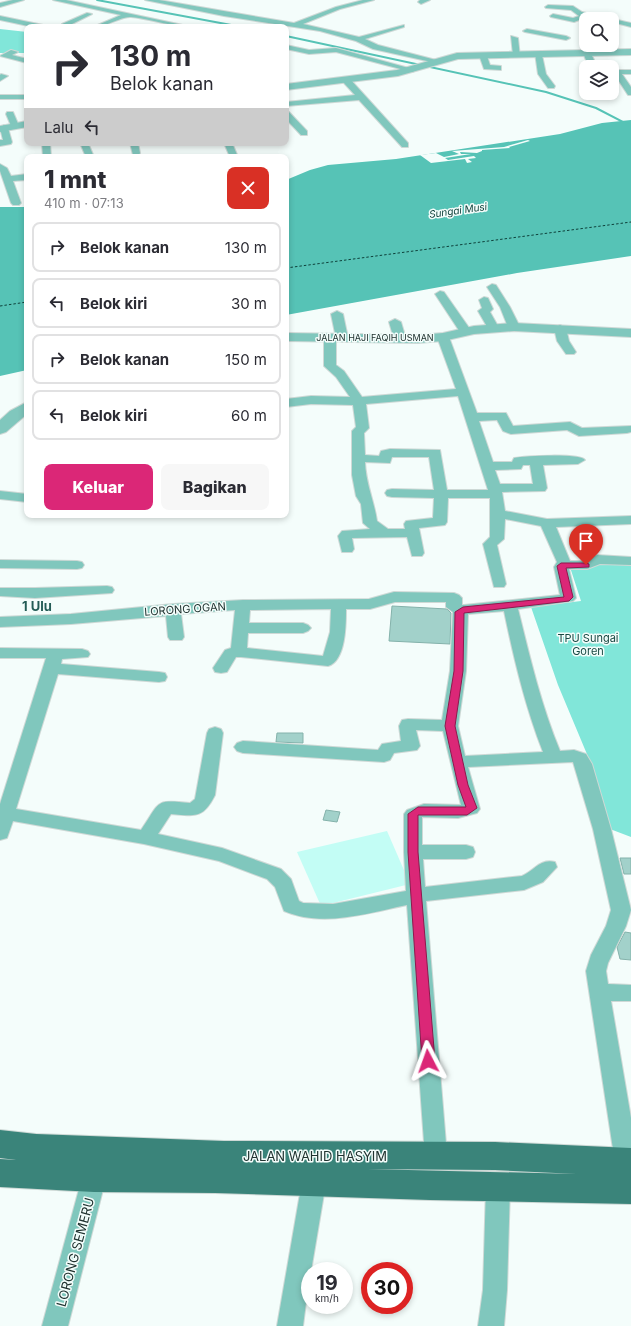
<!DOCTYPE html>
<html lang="id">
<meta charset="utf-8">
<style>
body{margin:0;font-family:Inter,sans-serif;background:#f7f7f7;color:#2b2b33;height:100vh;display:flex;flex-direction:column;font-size:15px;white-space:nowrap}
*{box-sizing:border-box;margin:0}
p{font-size:13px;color:#7c7c81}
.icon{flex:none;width:22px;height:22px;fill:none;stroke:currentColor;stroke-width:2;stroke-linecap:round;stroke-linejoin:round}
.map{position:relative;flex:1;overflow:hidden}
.details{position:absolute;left:24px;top:154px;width:265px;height:364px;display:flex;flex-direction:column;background:#fff;border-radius:8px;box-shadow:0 2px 6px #0003}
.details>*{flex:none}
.hud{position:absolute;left:24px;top:24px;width:265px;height:122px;border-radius:8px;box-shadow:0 2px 6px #0003;background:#fff;color:#2b2b33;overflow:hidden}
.buttons{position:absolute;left:579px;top:12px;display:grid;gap:8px}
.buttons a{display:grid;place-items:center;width:40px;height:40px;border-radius:8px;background:#fff;box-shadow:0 2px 6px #0003;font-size:20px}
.speed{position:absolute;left:301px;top:1262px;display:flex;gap:8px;font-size:20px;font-weight:700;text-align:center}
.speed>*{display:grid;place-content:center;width:52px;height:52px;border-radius:50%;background:#fff;box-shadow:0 2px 6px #0003;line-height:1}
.speed small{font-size:10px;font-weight:400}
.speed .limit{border:6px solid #d22;background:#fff;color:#111}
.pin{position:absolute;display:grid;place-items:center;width:34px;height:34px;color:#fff;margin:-41px -17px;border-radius:50% 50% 50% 0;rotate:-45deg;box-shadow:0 0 4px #0007}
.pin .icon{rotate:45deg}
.me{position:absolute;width:44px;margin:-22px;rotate:356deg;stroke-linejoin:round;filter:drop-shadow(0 0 3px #0008)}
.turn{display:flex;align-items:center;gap:14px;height:84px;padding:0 20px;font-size:18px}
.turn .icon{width:52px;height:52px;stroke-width:2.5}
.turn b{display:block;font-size:28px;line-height:34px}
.then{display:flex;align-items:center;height:38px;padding:0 20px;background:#0003;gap:8px;font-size:15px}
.round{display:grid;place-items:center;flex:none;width:42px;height:42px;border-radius:8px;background:#f7f7f7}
.overview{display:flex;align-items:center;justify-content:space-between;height:68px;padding:0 20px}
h1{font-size:24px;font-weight:800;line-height:30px}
.button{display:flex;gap:8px;margin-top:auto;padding:8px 20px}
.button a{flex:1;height:46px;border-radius:8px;background:#db2777;color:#fff;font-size:16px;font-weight:800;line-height:46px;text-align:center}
.button a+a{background:#f7f7f7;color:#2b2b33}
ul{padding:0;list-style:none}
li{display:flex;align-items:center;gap:12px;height:50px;margin:0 8px 6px;padding:0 12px;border:2px solid #e1e1e2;border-radius:8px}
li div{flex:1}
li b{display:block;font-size:15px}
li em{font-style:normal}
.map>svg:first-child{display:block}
.built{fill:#c3fdf5}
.green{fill:#81e6d9}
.water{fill:#56c3b6}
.pier{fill:#f4fdfb}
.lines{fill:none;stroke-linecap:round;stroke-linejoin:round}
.stream{stroke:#56c3b6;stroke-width:2}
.ferry{stroke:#0e413b;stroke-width:1;stroke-dasharray:2.5 2;stroke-linecap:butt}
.building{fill:#a2d1ca;stroke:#84b2ab}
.minor-casing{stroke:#ced9d6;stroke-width:2}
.tertiary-casing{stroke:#ced9d6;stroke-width:2}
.trunk-casing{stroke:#ced9d6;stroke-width:2}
.minor{fill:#80c7bd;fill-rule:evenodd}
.tertiary{fill:#80c7bd;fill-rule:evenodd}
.trunk{fill:#3a847a;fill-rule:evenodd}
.route{fill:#db2777;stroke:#8e194d}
.labels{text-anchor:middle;stroke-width:3;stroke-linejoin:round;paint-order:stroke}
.far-street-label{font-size:9px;fill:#203330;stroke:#f4fdfb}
.far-water-label{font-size:10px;font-style:italic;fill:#0e413b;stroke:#f4fdfb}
.street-label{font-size:11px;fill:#203330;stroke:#f4fdfb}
.park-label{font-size:11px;fill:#184943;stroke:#f4fdfb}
.quarter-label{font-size:13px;font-weight:bold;fill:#245c56;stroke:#f4fdfb}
.near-street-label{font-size:13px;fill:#203330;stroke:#f4fdfb}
</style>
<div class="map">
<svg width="631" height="1326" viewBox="0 0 631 1326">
<rect width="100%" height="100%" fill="#f4fdfb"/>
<path class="built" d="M387,831L410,884L321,906L297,852Z"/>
<path class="green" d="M0,29L27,32V53H0Z
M568,561L631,564V837L610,829L589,759L558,685L531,607L581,601Z"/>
<path class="water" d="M631,120V256L517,273L286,315V180L310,170L328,165L396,159L560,134L602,123Z
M0,207H27V370L0,376Z"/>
<path class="pier" d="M528,140L530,141L509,147L510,148L482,150V151L477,153L460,152L461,154H471L445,158L448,160L474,156L476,158L468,159L472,162L467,163L465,159L431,163L420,155L436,153L444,157L459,154L452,151L504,147Z"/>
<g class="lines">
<path class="stream" d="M97,0L242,27
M286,36L546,92L596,108L631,126"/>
<path class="ferry" d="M286,268L631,222
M0,306L27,302"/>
</g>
<path class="building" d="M392,606L447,609L451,613L450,644L389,641Z
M277,733H303V743L276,742Z
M326,810L340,812L337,822L323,820Z
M620,858H631V874H624Z
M625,932L631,933V960L620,959L617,947Z"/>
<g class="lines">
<defs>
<path id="minor" d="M13,0H24L0,7V3Z
M53,0H66L192,27C171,27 152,19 131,17C122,16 106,27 93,27L121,15Z
M145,0H159L294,23L336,7L363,0H374L340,9L303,24L359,37L404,25V27L365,39L378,45L440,61L436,63L373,49L356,41L320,31L224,16Z
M420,0H430L421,4L418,2Z
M548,5L573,6L582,12L631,23V27L612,22V19L587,17L574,22L551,17L550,16L553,14L573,18L579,16L571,10L546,8L545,7Z
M87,13L92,14L72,24L81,27H69L62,24Z
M0,16L43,25L46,27H33L0,20Z
M527,29L566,36L570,38L566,40L525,32L523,31Z
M511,36L518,38L520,57L513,55Z
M286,45L309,50L336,48L416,70L412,72L336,52L309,54L286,49Z
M11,50L18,52L12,55L27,59V63L0,56Z
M584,51H590L597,67H589L583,53Z
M480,53H486L490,65L501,66V70L484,69L479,55Z
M535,53L542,55L546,74L555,86L554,88H548L538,74Z
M614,70H631V74H622L631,87V95H628L613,72Z
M1,74L8,76L0,81V75Z
M343,78H349L408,143V147H402L359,100L286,106V102L355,95L343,82Z
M0,95H27V99H0Z
M7,112H13L19,126L18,128H12L6,114Z
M286,112H289L307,131V135H301L286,119Z
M4,125L8,128L12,142L11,144L0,146V140H3L0,128Z
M42,143H50L51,157H43Z
M80,143H88L94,157H86Z
M130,143H138L140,153L139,155H133Z
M224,143H232L238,157H230Z
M0,164L7,168L11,176L27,174V180L13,181L21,203L19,205H13L11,203L0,171Z
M492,284L496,285L510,307L520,327L518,329L514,330L508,327L500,307L487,287Z
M440,291L444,292L472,332L470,334L466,335L460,332L435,294Z
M484,297L488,298L493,309L490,312L499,328L497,330H489L478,311L482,308L479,300Z
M337,311L343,314L348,338L342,341L336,338L331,314Z
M395,319L401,322L406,339L404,341H396L394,339L389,322Z
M560,325L566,328L569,341L576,352L574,354H566L557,341L554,328Z
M443,334L449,337L477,413H506L513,426L570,422L582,428L631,426V432L627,433L579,436L567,430L511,434L503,431L497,420L479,421L493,462H512L514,458C524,456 580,453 585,460L578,464L543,465L547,488L545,491L502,492L505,511L547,519L631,516V524L556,527L570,561H584L597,555L631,557V565L600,564L587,569H569L576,598L573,601L518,609C530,658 541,705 560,751L574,750L586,754L592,764L611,829L631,910L626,926L608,963L606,971L608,984L631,985V1001H611L631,1118V1171L627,1172L619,1169L615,1162L586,971L591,955L606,926L611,910L593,829L573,762L468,767L480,809L477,813L458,818L422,817V845H466L473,847L475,852L473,857L466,859H423L425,887L522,876C534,871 540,858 555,862L557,867L543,882L524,890L426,901L447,1156L444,1163L436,1166L428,1163L425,1156L407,905C368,913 323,928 284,911L275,887L267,879L219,861L144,844L13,821L7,838L0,840V804L46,658H0V648L82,649L88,651L90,654L88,657L62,659L61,664L159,672L165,673L167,677L165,681L159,682L58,674L16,809L141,830C161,801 154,799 190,803L195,799L207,733L209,729L215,727L221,729L223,733L215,795C203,819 195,816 171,814L158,834L222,848L281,869L291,879L299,901L303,903L333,904L406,891L404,852V814L407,810L424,804L461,805L443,731L416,730L420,746L417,750L394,753L390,760L384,762L243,753L237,751L234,747L237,743L243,741L378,750L382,744L401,741L399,726L402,720L408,719L442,720L450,671L453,612L446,607V602H395L370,609H346C346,624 346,661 328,666L241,657H236L227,672L221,673L215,672L213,668L225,650L231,648L235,610L181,614L184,637L182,640H170L168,637L166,616L71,624L0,627V617L71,614L173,604L243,600L369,599L394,592L454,593L459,595L462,598V605H464L560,595L554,567L557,562L541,526L505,519L504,539L497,545L506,584L504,587H494L483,544L490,537V498H448L447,522L445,525L419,528L424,553L422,556H412L407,537L352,538L354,549L352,552H342L338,536L342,531L370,529L363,523L361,504L356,496L352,475V431L356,427L353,405L311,404L286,407V399L311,396L350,397L336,377L324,366V338L330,335L336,338V365L344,371L362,397L456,389L437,337ZM458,396L488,490H447L440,450L390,449L381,451L379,456L365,455L364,433L369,428L366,404ZM392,457H429L434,490L392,489L387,490L385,493L387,496L392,497L434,498L433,518L406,521L404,524L405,529H388L377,521C374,500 366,485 365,462L390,463ZM523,465H530L533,484H500L495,470L521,469ZM331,609L330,632L323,656L247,648L248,633H303L308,631L311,628L308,625L303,623H249L250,610ZM504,611C514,659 525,706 543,752L465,756L458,726L466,671L468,614Z
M0,491L27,494V502L0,499Z
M0,560L77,561L82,562L84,565L82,568L77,569L0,568Z
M107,586L112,587L114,590L112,593L35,598L0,596V588H35Z
M94,1168L102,1171L106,1178L68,1326H42L82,1178L86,1171Z
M314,1172L322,1175L326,1182L311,1271H310L303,1326H277L302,1182L306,1175Z
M498,1176L506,1180L510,1187L507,1290L504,1326H478L483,1290L486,1187L490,1180Z"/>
<path id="tertiary" d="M631,49V55L458,59L398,76L286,90V84L397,70L457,53Z
M27,121V127L0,132V126Z
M514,323L631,329V337L514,331L474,334L443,341L418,343L286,341V333L418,335L443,333L474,326Z
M27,402V414L6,432L0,434V420L10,411Z"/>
<path id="trunk" d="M0,1130L36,1134L224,1141L495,1142L631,1148V1204L430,1200L215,1193L94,1192L0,1187V1159L16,1160L0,1158ZM367,1169L495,1170L577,1174Z"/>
</defs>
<use href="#minor" class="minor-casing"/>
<use href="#tertiary" class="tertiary-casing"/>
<use href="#trunk" class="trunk-casing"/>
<use href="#minor" class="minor"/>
<use href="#tertiary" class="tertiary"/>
<use href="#trunk" class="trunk"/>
</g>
<path class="route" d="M586,563L589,564V567L566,568L573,597L569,601L464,613L463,671L455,726L468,785L477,808L467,815H418V852L435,1061L433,1065L428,1066L424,1065L422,1061L408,852V814L418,807H466L458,785L445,726L454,671L455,612L463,607L564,597L557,566L561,563Z"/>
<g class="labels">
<g class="far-street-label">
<text x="375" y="341">JALAN HAJI FAQIH USMAN</text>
</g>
<g class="far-water-label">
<text transform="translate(458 210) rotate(-8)" y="4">Sungai Musi</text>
</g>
<g class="street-label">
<text transform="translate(185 609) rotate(-4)" y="4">LORONG OGAN</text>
</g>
<g class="park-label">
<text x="588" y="642">TPU Sungai<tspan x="588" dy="13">Goren</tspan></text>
</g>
<g class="quarter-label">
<text x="37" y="611">1 Ulu</text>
</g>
<g class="near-street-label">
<text x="315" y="1161">JALAN WAHID HASYIM</text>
<text transform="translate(75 1252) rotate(-75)" y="5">LORONG SEMERU</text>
</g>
</g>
</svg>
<div class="buttons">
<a><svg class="icon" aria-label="search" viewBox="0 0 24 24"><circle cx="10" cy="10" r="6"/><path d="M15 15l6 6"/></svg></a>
<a><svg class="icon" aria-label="layers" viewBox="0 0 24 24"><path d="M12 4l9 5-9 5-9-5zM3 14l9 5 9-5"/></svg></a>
</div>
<div class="speed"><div>19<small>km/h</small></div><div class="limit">30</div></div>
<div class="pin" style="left:586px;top:565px;background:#d93025"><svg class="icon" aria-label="arrive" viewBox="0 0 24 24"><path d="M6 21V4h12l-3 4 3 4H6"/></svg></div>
<svg class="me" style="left:428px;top:1061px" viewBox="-20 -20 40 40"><path d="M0-17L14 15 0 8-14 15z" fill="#db2777" stroke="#fff" stroke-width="4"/></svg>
<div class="hud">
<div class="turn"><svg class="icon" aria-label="right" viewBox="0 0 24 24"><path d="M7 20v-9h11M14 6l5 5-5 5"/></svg><div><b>130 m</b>Belok kanan</div></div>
<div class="then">Lalu<svg class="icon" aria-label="left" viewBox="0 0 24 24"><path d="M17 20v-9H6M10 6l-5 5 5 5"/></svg></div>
</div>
<section class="details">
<div class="overview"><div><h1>1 mnt</h1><p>410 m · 07:13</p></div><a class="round" style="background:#d93025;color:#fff"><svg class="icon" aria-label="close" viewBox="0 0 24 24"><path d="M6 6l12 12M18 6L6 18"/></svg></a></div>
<ul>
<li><svg class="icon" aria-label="right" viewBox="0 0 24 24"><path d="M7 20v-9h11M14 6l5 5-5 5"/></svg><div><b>Belok kanan</b></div><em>130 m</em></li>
<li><svg class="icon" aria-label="left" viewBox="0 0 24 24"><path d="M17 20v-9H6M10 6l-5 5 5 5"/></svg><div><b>Belok kiri</b></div><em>30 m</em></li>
<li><svg class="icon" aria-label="right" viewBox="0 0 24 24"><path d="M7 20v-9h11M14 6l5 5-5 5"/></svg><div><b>Belok kanan</b></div><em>150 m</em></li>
<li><svg class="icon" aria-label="left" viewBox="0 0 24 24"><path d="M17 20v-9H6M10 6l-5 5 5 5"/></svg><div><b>Belok kiri</b></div><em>60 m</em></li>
</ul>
<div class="button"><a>Keluar</a><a>Bagikan</a></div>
</section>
</div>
